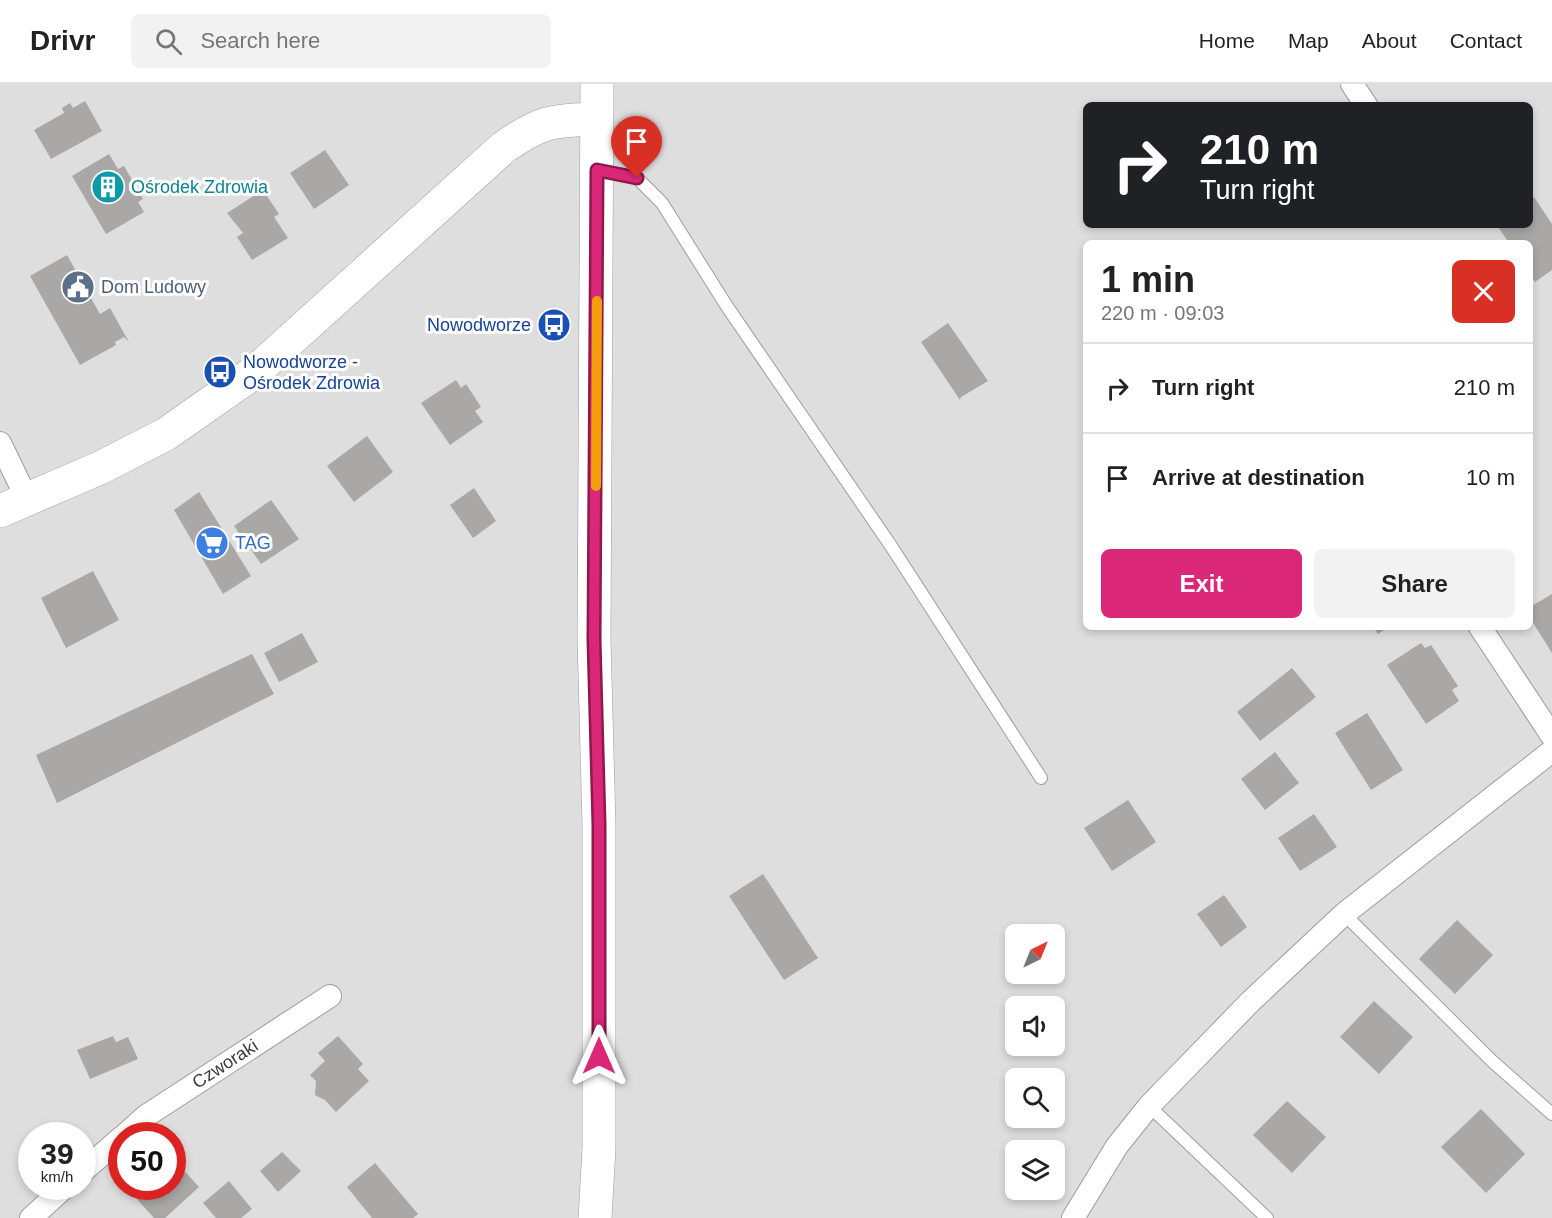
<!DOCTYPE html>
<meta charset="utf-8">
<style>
body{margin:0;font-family:Helvetica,sans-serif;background:#f2f2f2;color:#222;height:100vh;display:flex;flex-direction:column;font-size:22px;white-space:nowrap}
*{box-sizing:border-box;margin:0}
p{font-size:20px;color:#767676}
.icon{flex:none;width:33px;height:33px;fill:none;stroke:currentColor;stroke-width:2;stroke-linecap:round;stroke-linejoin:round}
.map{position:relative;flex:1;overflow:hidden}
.panel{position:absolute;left:1083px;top:156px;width:450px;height:390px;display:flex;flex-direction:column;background:#fff;border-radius:9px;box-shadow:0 3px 9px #0003}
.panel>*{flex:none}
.top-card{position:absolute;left:1083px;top:18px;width:450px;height:126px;border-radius:9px;box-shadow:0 3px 9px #0003;background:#202124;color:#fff;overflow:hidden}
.needle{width:39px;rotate:43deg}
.buttons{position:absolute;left:1005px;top:840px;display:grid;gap:12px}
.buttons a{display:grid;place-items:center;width:60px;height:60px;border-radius:9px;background:#fff;box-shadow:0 3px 9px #0003;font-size:30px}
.speed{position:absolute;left:18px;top:1038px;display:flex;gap:12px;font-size:30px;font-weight:700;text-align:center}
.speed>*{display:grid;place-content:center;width:78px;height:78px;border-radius:50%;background:#fff;box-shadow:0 3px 9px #0003;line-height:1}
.speed small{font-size:15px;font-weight:400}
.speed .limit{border:9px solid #d22;background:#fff;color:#111}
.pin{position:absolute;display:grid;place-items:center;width:51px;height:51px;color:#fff;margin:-62px -26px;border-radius:50% 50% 50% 0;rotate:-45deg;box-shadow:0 0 6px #0007}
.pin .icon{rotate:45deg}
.me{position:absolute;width:66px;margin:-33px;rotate:0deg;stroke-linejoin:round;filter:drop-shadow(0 0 4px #0008)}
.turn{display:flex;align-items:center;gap:21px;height:126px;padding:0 18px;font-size:27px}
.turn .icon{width:78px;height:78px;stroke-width:2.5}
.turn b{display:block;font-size:42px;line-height:51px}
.round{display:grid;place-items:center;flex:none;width:63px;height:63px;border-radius:9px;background:#f2f2f2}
.summary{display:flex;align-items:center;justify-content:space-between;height:102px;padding:0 18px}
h1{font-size:36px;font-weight:600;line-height:45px}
.primary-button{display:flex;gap:12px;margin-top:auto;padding:12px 18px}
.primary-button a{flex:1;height:69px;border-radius:9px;background:#db2777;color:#fff;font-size:24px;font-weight:600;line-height:69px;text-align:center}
.primary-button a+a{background:#f2f2f2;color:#222}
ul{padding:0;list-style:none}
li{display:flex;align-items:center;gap:18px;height:90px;padding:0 18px;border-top:2px solid #e0e0e0}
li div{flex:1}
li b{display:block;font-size:22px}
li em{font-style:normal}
header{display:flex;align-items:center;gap:36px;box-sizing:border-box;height:84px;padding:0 30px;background:#fff;border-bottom:2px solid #e0e0e0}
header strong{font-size:28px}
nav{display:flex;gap:33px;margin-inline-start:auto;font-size:21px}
.search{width:420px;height:54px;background:#f2f2f2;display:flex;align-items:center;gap:15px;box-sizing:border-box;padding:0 21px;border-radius:9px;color:#767676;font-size:22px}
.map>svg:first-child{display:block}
.building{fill:#a9a8a7}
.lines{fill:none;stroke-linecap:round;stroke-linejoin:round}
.lane-casing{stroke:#9d9d9e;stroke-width:14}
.street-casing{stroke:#9d9d9e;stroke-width:24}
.secondary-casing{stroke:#9d9d9e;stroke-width:34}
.lane{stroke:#fff;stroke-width:12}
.street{stroke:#fff;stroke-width:22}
.secondary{stroke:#fff;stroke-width:33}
.route-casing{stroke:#8e194d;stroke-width:15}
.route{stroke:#db2777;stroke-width:10}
.slow{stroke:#f59e0b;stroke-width:10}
.labels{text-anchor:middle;stroke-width:6;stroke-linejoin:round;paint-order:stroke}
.culture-label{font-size:18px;fill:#0d838f;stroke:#fff;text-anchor:start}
.service-label{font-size:18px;fill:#4e5e75;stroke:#fff;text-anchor:start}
.transit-label{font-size:18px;fill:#164399;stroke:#fff;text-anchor:end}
.shop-label{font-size:18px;fill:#366cbe;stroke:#fff;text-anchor:start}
.street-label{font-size:18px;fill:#3a3a3a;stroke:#fff}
</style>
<header>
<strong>Drivr</strong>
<div class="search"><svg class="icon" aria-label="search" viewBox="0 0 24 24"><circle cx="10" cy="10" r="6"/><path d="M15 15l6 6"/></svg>Search here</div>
<nav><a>Home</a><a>Map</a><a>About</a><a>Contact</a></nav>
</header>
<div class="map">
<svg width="1552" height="1134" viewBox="0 0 1552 1134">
<rect width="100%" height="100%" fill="#dededf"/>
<path class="building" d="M85,17L102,47L51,75L34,46L64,29L62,24L70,19L73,24Z
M325,66L349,101L314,125L290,89Z
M109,70L118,85L124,82L143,115L138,118L144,128L106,150L72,92Z
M263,106L279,130L274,133L288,154L252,176L237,153L243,149L227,129Z
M1534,113L1552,140V186L1535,198L1530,190V159H1509L1497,141H1530V116Z
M67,171L100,230L110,224L129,258L124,253L115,258L116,261L80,281L30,192Z
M948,239L988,297L961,313L960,316L921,258Z
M456,296L461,304L466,300L481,323L475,327L483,338L450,361L421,319Z
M367,352L393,388L354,418L327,382Z
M474,404L496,437L473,454L450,421Z
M199,408L251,492L223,510L174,426Z
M271,416L299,455L261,480L234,442Z
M93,487L119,536L66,564L41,514Z
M1552,510V569L1530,534V523Z
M1373,543H1389L1378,550Z
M302,549L318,578L279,598L264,569Z
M1421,559L1425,564L1431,561L1458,602L1452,606L1459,617L1426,640L1387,581Z
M252,570L274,610L57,719L36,671Z
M1292,584L1316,613L1260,657L1237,628Z
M1367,629L1403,686L1371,706L1335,649Z
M1275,668L1299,699L1265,726L1241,695Z
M1128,716L1156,758L1112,787L1084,744Z
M1314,730L1337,763L1300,787L1278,754Z
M763,790L818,874L784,896L729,812Z
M1224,811L1247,843L1221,863L1197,830Z
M1457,836L1493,871L1455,910L1419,875Z
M1374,917L1413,953L1379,990L1340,953Z
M113,952L116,958L128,953L138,975L90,995L77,966Z
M338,952L363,980L358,985L369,997L336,1028L325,1016L315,1011L316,997L310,991L325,977L318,969Z
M1287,1017L1326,1053L1292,1089L1253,1051Z
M1481,1025L1525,1070L1486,1109L1441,1063Z
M282,1068L301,1087L278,1108L260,1087Z
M172,1073L199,1103L165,1134H154L125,1102H172Z
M375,1079L418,1130L413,1134H372L347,1103Z
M229,1097L252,1125L241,1134H216L203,1119Z"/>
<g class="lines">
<defs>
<path id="lane" d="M598,86L637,94L662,119L726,221L891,462L1041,694
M1344,830L1492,977L1552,1030
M1149,1022L1267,1134"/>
<path id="street" d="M1352,0L1366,21
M0,359L27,415
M1480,543L1552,652
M124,1052L146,1032L330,912
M82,1088L122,1053
M31,1134L66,1102
M1073,1134L1117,1062L1149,1022L1250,918L1344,830L1552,667"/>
<path id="secondary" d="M0,427L102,383L166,350L256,287L504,63C542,37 550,37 596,35
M595,1134L599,1064V741L594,555L597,0"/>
</defs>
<use href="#lane" class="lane-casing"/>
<use href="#street" class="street-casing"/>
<use href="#secondary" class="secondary-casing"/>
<use href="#lane" class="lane"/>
<use href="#street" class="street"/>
<use href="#secondary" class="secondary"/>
</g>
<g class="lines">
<defs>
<path id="route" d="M599,972V741L594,555L597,86L637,94"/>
</defs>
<use href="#route" class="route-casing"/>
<use href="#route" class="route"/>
<path class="slow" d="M596,402L597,217"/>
</g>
<defs>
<symbol id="building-disc" viewBox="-11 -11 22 22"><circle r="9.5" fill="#0f9aa8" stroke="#fff"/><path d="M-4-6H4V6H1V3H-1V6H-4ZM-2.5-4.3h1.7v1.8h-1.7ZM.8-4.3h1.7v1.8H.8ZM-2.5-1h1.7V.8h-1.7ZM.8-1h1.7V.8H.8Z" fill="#fff"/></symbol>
<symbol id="civic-disc" viewBox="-11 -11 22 22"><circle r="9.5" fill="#5c6f8a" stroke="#fff"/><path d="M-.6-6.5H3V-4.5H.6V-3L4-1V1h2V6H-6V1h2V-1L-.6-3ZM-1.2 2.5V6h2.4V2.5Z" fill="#fff"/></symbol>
<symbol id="bus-disc" viewBox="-11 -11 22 22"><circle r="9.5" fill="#1a4fb4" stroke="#fff"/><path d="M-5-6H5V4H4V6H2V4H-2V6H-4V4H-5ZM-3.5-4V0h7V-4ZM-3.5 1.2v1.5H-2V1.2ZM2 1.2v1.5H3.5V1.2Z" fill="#fff"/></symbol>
<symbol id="supermarket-disc" viewBox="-11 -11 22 22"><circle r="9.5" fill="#3f7fe0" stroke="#fff"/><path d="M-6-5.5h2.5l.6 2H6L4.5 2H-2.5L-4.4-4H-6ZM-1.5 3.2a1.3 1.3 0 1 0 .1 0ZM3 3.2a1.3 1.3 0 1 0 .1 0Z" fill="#fff"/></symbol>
</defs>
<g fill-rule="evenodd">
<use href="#building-disc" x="89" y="84" width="38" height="38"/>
<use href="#civic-disc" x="59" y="184" width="38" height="38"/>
<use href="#bus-disc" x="535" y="222" width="38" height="38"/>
<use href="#bus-disc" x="201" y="269" width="38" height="38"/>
<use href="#supermarket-disc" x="193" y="440" width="38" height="38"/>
</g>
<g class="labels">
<g class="culture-label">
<text x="131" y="109">Ośrodek Zdrowia</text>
</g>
<g class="service-label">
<text x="101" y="209">Dom Ludowy</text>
</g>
<g class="transit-label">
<text x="531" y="247">Nowodworze</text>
<text x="243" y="284" text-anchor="start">Nowodworze -<tspan x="243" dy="21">Ośrodek Zdrowia</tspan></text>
</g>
<g class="shop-label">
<text x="235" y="465">TAG</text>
</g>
<g class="street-label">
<text transform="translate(225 980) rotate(-33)" y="6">Czworaki</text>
</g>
</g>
</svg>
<div class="buttons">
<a><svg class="needle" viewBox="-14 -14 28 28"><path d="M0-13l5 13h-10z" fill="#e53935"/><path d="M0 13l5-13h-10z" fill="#767676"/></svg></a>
<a><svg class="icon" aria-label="sound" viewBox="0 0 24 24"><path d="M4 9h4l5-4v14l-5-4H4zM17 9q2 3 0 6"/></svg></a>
<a><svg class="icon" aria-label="search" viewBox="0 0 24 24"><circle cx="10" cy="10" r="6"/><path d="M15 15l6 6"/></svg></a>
<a><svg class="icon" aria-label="layers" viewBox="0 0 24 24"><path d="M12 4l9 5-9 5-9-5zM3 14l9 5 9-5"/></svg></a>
</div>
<div class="speed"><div>39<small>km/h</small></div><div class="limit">50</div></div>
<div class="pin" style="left:637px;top:94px;background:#d93025"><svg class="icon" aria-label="arrive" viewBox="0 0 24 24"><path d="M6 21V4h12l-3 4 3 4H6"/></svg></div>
<svg class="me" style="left:599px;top:972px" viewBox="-20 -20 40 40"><path d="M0-17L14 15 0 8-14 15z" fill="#db2777" stroke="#fff" stroke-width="4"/></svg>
<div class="top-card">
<div class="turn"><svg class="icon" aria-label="right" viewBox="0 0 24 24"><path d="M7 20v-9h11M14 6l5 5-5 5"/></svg><div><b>210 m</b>Turn right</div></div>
</div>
<section class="panel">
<div class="summary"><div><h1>1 min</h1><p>220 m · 09:03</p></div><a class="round" style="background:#d93025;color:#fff"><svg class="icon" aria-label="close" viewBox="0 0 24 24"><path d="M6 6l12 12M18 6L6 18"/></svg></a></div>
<ul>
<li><svg class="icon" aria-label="right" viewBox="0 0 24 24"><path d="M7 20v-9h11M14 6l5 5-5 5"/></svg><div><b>Turn right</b></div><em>210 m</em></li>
<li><svg class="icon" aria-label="arrive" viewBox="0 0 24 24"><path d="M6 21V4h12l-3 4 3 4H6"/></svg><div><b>Arrive at destination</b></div><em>10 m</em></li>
</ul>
<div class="primary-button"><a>Exit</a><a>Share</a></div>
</section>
</div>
